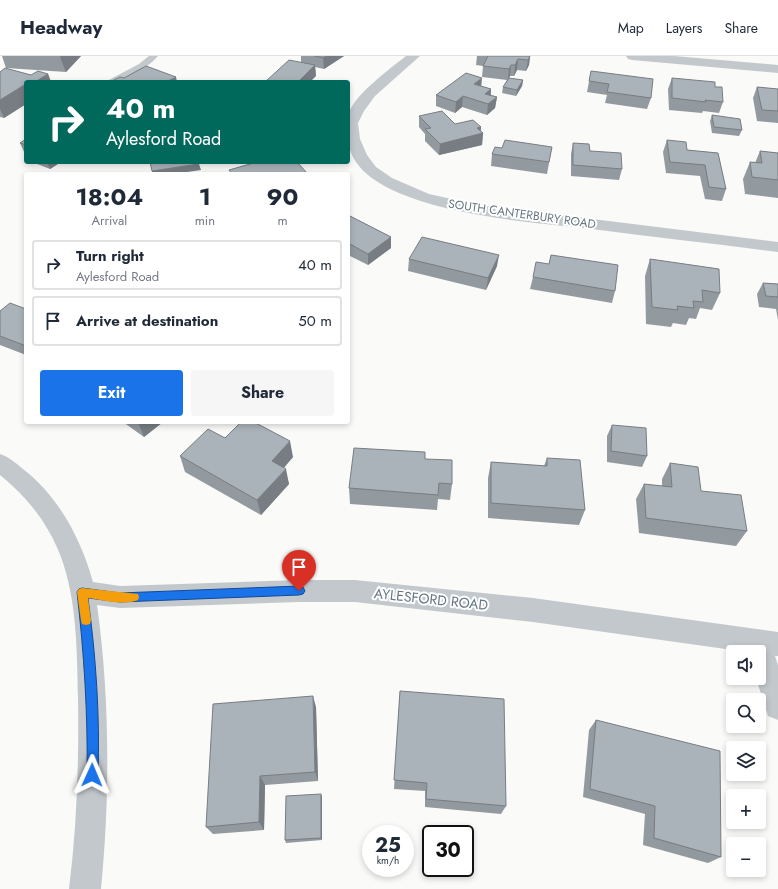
<!DOCTYPE html>
<meta charset="utf-8">
<style>
body{margin:0;font-family:Jost,sans-serif;background:#f6f6f7;color:#1f2937;height:100vh;display:flex;flex-direction:column;font-size:15px;white-space:nowrap}
*{box-sizing:border-box;margin:0}
p{font-size:13px;color:#747a83}
.icon{flex:none;width:22px;height:22px;fill:none;stroke:currentColor;stroke-width:2;stroke-linecap:round;stroke-linejoin:round}
.map{position:relative;flex:1;overflow:hidden}
.panel{position:absolute;left:24px;top:116px;width:326px;height:252px;display:flex;flex-direction:column;background:#fff;border-radius:4px;box-shadow:0 2px 6px #0003}
.panel>*{flex:none}
.top-card{position:absolute;left:24px;top:24px;width:326px;height:84px;border-radius:4px;box-shadow:0 2px 6px #0003;background:#00695c;color:#fff;overflow:hidden}
.tools{position:absolute;left:726px;top:589px;display:grid;gap:8px}
.tools a{display:grid;place-items:center;width:40px;height:40px;border-radius:4px;background:#fff;box-shadow:0 2px 6px #0003;font-size:20px}
.speed{position:absolute;left:362px;top:769px;display:flex;gap:8px;font-size:20px;font-weight:700;text-align:center}
.speed>*{display:grid;place-content:center;width:52px;height:52px;border-radius:50%;background:#fff;box-shadow:0 2px 6px #0003;line-height:1}
.speed small{font-size:10px;font-weight:400}
.speed .limit{border:2px solid #111;border-radius:6px;background:#fff;color:#111}
.pin{position:absolute;display:grid;place-items:center;width:34px;height:34px;color:#fff;margin:-41px -17px;border-radius:50% 50% 50% 0;rotate:-45deg;box-shadow:0 0 4px #0007}
.pin .icon{rotate:45deg}
.me{position:absolute;width:44px;margin:-22px;rotate:1deg;stroke-linejoin:round;filter:drop-shadow(0 0 3px #0008)}
.turn{display:flex;align-items:center;gap:14px;height:84px;padding:0 16px;font-size:18px}
.turn .icon{width:52px;height:52px;stroke-width:2.5}
.turn b{display:block;font-size:28px;line-height:34px}
.eta{display:flex;justify-content:space-evenly;align-items:center;height:68px;text-align:center}
.eta b{font-size:24px;font-weight:700;line-height:28px}
.button{display:flex;gap:8px;margin-top:auto;padding:8px 16px}
.button a{flex:1;height:46px;border-radius:4px;background:#1a73e8;color:#fff;font-size:16px;font-weight:700;line-height:46px;text-align:center}
.button a+a{background:#f6f6f7;color:#1f2937}
ul{padding:0;list-style:none}
li{display:flex;align-items:center;gap:12px;height:50px;margin:0 8px 6px;padding:0 8px;border:2px solid #e0e1e3;border-radius:4px}
li div{flex:1}
li b{display:block;font-size:15px}
li em{font-style:normal}
header{display:flex;align-items:center;gap:24px;box-sizing:border-box;height:56px;padding:0 20px;background:#fff;border-bottom:1px solid #e0e1e3}
header strong{font-size:19px}
nav{display:flex;gap:22px;margin-inline-start:auto;font-size:14px}
.map>svg:first-child{display:block}
.lines{fill:none;stroke-linecap:round;stroke-linejoin:round}
.service{fill:#c3c8cc;fill-rule:evenodd}
.minor{fill:#c3c8cc;fill-rule:evenodd}
.wall{fill:#929a9f}
.shaded-wall{fill:#777d82}
.building{fill:#aab3b9;stroke:#777d82}
.route{fill:#1a73e8;stroke:#114b97}
.slow{fill:#f59e0b}
.labels{text-anchor:middle;stroke-width:4;stroke-linejoin:round;paint-order:stroke}
.far-street-label{font-size:12px;fill:#657683;stroke:#fff}
.street-label{font-size:14px;fill:#657683;stroke:#fff}
</style>
<header>
<strong>Headway</strong>
<nav><a>Map</a><a>Layers</a><a>Share</a></nav>
</header>
<div class="map">
<svg width="778" height="833" viewBox="0 0 778 833">
<rect width="100%" height="100%" fill="#fafaf8"/>
<g class="lines">
<path class="service" d="M149,0H158C146,14 123,26 105,26L139,8Z"/>
<path class="minor" d="M406,0H420L375,40L364,55L358,67L360,83L367,99L376,111L392,122L429,138L479,149L778,186V196C716,188 654,181 592,173C538,166 348,157 348,81C348,74 347,67 348,60C351,41 391,12 406,0Z
M626,0H674L778,9V17L632,4L628,3Z
M0,398C9,401 16,407 23,413C59,441 81,483 93,526L120,530L299,524H355L533,542L778,576V600H775L778,609V664L768,660L756,622H759V596H747L533,566L355,546H299L120,552L97,549C110,641 110,741 101,833H69C77,769 79,706 78,642C77,595 77,545 61,501C48,467 28,442 0,419Z"/>
</g>
<path class="wall" d="M2,0H81L66,16L6,12Z
M301,0H344L324,13L315,11L316,20L304,7L301,6Z
M477,0H530L529,9L526,15L517,14L514,20H510L508,24H523L522,30L516,40L502,37L503,31L507,24L482,21L483,10L476,9Z
M591,15L651,42L647,53L605,47L607,39L587,36Z
M0,16L31,19L48,18L51,26H26V48L4,62L0,61Z
M672,22L715,31L723,46L719,57L703,55L702,57L669,54L668,33Z
M481,30L491,33V39L497,41L495,52L487,59L462,51L455,57L436,50V39Z
M757,31L778,33V67L757,65L753,42Z
M712,59L742,74L739,80L712,77L710,65Z
M419,60L455,68L481,71V75L483,77L482,89L439,99L425,85V78L419,71Z
M26,83V99L25,98L20,87Z
M667,84L687,94L718,97L726,133L722,145L705,143L700,120L666,117L663,96Z
M573,87L590,95L622,113L619,124L571,120V98Z
M552,91L547,118L491,110L492,98L502,92Z
M760,95L778,97V142L745,138L743,123L750,106L755,107Z
M32,106H61L50,113Z
M348,159L391,181V192L368,209L348,199Z
M409,203L497,210L486,234L408,215Z
M650,203L720,237L712,254L700,252L696,263L689,262L686,269L673,267L671,271L646,268L645,220Z
M549,208L615,235L612,247L530,233L533,221Z
M763,227L778,228V264L776,253L759,251L757,238Z
M26,253V299L0,289V255Z
M123,366H163L144,381Z
M612,369L647,400L642,411L607,406V380Z
M225,382L293,401L284,412L289,428L261,459L185,416L180,400Z
M547,402L585,454L579,469L488,462V422L491,406L544,410Z
M425,403L452,428L450,444L438,443L437,454L350,448L349,432Z
M670,407L747,475L736,490L639,477L636,443L644,428L662,430V423Z
M400,635L506,750L501,758L425,751V735L394,733Z
M316,651L318,725L265,729L264,774L213,778L206,771Z
M596,664L721,801L708,807L643,789L645,758L583,741L589,674Z
M321,738L322,741V784L286,787L285,784Z"/>
<path class="shaded-wall" d="M61,0H81L66,16L60,1Z
M327,0H344L324,13L323,2Z
M530,0L529,9L526,15L528,4Z
M518,3L517,14L514,20L515,9Z
M315,9L316,20L310,26H298Z
M511,9L510,20L508,24L509,13Z
M48,18L51,26H35Z
M176,21L177,26H166Z
M482,22L481,33L474,28Z
M523,24L522,30L516,40L517,34Z
M26,28V48L4,62L0,53V44Z
M491,33L490,44L485,38Z
M463,40L462,51L455,57L456,46Z
M497,41L495,52L487,59L488,48Z
M481,71L480,78L483,77L482,89L439,99L440,88Z
M47,106H61L50,113Z
M199,108L201,114L174,118H153L152,115Z
M391,181V192L368,209V198Z
M499,199L497,210L486,234L488,222Z
M138,366H163L144,381Z
M290,385L293,401L275,421L272,405Z
M286,413L289,428L261,459L257,444Z
M313,640L316,651L318,725L315,716Z
M260,720L265,729L264,774L259,766Z
M321,738L322,741V784L321,782Z"/>
<path class="building" d="M315,0H327L323,2Z
M488,0H530L528,4L518,3L515,9H511L509,13L483,10Z
M289,4L315,9L298,26H265Z
M146,10L176,21L166,26H110L120,21L124,22Z
M5,12L31,19L38,15L48,18L35,26H26V28L0,44V16Z
M591,15L653,23L651,42L607,36L609,28L589,25Z
M466,17L482,22L474,28L491,33L485,38L497,41L488,48L463,40L456,46L436,39Z
M509,22L523,24L517,34L503,31Z
M672,22L715,26V31H722L723,46L705,44L706,46L672,42Z
M757,31L778,33V55L762,54Z
M442,55L455,68L473,64L481,71L477,72L483,77L440,88L425,73L431,72L419,60Z
M712,59L740,63L742,74L714,71Z
M26,83V89L20,87Z
M505,84L552,91L549,106L492,98L495,91L502,92Z
M667,84L686,86L687,94L718,97L726,133L709,131L705,109L670,106Z
M573,87L589,88L590,95L621,97L622,113L573,109Z
M760,95L778,97V124L752,121L750,106L762,107Z
M150,106H199V108L152,115Z
M257,106H297L308,118H232L229,114Z
M348,159L391,181L368,198L348,187Z
M422,181L499,199L488,222L409,203Z
M551,199L618,209L615,235L533,221L536,206L549,208Z
M650,203L719,213L720,237L702,234L703,246L693,245L694,252L677,250L678,254L652,251Z
M763,227L778,228V241L766,240Z
M10,247L26,253V290L0,280V255Z
M241,366H254L290,385L272,405L286,413L257,444L180,400L208,373L225,382Z
M612,369L646,372L647,400L611,395Z
M354,392L425,396V403L452,404V428L439,427L438,439L349,432Z
M547,402L580,404L585,454L491,447V406L547,410Z
M670,407L698,411L701,435L741,439L747,475L646,462L644,428L672,431Z
M400,635L504,643L506,750L426,743L427,727L394,724Z
M313,640L315,716L260,720L259,766L206,771L213,648Z
M596,664L720,695L721,801L654,782L655,750L590,733Z
M321,738V782L285,784L286,740Z"/>
<path class="route" d="M299,530L303,531L305,535L303,538L299,539L120,546L88,542C96,601 100,660 98,719L97,724L92,725L88,724L87,719C88,658 84,597 77,536L79,533L82,532L120,537Z"/>
<path class="slow" d="M82,532L138,538L139,541L138,544C123,550 103,544 88,542L91,564L90,568L86,569L82,568L81,564L77,536L79,533Z"/>
<g class="labels">
<g class="far-street-label">
<text transform="translate(522 158) rotate(8)" y="4">SOUTH CANTERBURY ROAD</text>
</g>
<g class="street-label">
<text transform="translate(431 543) rotate(6)" y="5">AYLESFORD ROAD</text>
</g>
</g>
</svg>
<div class="tools">
<a><svg class="icon" aria-label="sound" viewBox="0 0 24 24"><path d="M4 9h4l5-4v14l-5-4H4zM17 9q2 3 0 6"/></svg></a>
<a><svg class="icon" aria-label="search" viewBox="0 0 24 24"><circle cx="10" cy="10" r="6"/><path d="M15 15l6 6"/></svg></a>
<a><svg class="icon" aria-label="layers" viewBox="0 0 24 24"><path d="M12 4l9 5-9 5-9-5zM3 14l9 5 9-5"/></svg></a>
<a>+</a>
<a>−</a>
</div>
<div class="speed"><div>25<small>km/h</small></div><div class="limit">30</div></div>
<div class="pin" style="left:299px;top:535px;background:#d93025"><svg class="icon" aria-label="arrive" viewBox="0 0 24 24"><path d="M6 21V4h12l-3 4 3 4H6"/></svg></div>
<svg class="me" style="left:92px;top:719px" viewBox="-20 -20 40 40"><path d="M0-17L14 15 0 8-14 15z" fill="#1a73e8" stroke="#fff" stroke-width="4"/></svg>
<div class="top-card">
<div class="turn"><svg class="icon" aria-label="right" viewBox="0 0 24 24"><path d="M7 20v-9h11M14 6l5 5-5 5"/></svg><div><b>40 m</b>Aylesford Road</div></div>
</div>
<section class="panel">
<div class="eta">
<div><b>18:04</b><p>Arrival</p></div>
<div><b>1</b><p>min</p></div>
<div><b>90</b><p>m</p></div>
</div>
<ul>
<li><svg class="icon" aria-label="right" viewBox="0 0 24 24"><path d="M7 20v-9h11M14 6l5 5-5 5"/></svg><div><b>Turn right</b><p>Aylesford Road</p></div><em>40 m</em></li>
<li><svg class="icon" aria-label="arrive" viewBox="0 0 24 24"><path d="M6 21V4h12l-3 4 3 4H6"/></svg><div><b>Arrive at destination</b></div><em>50 m</em></li>
</ul>
<div class="button"><a>Exit</a><a>Share</a></div>
</section>
</div>
